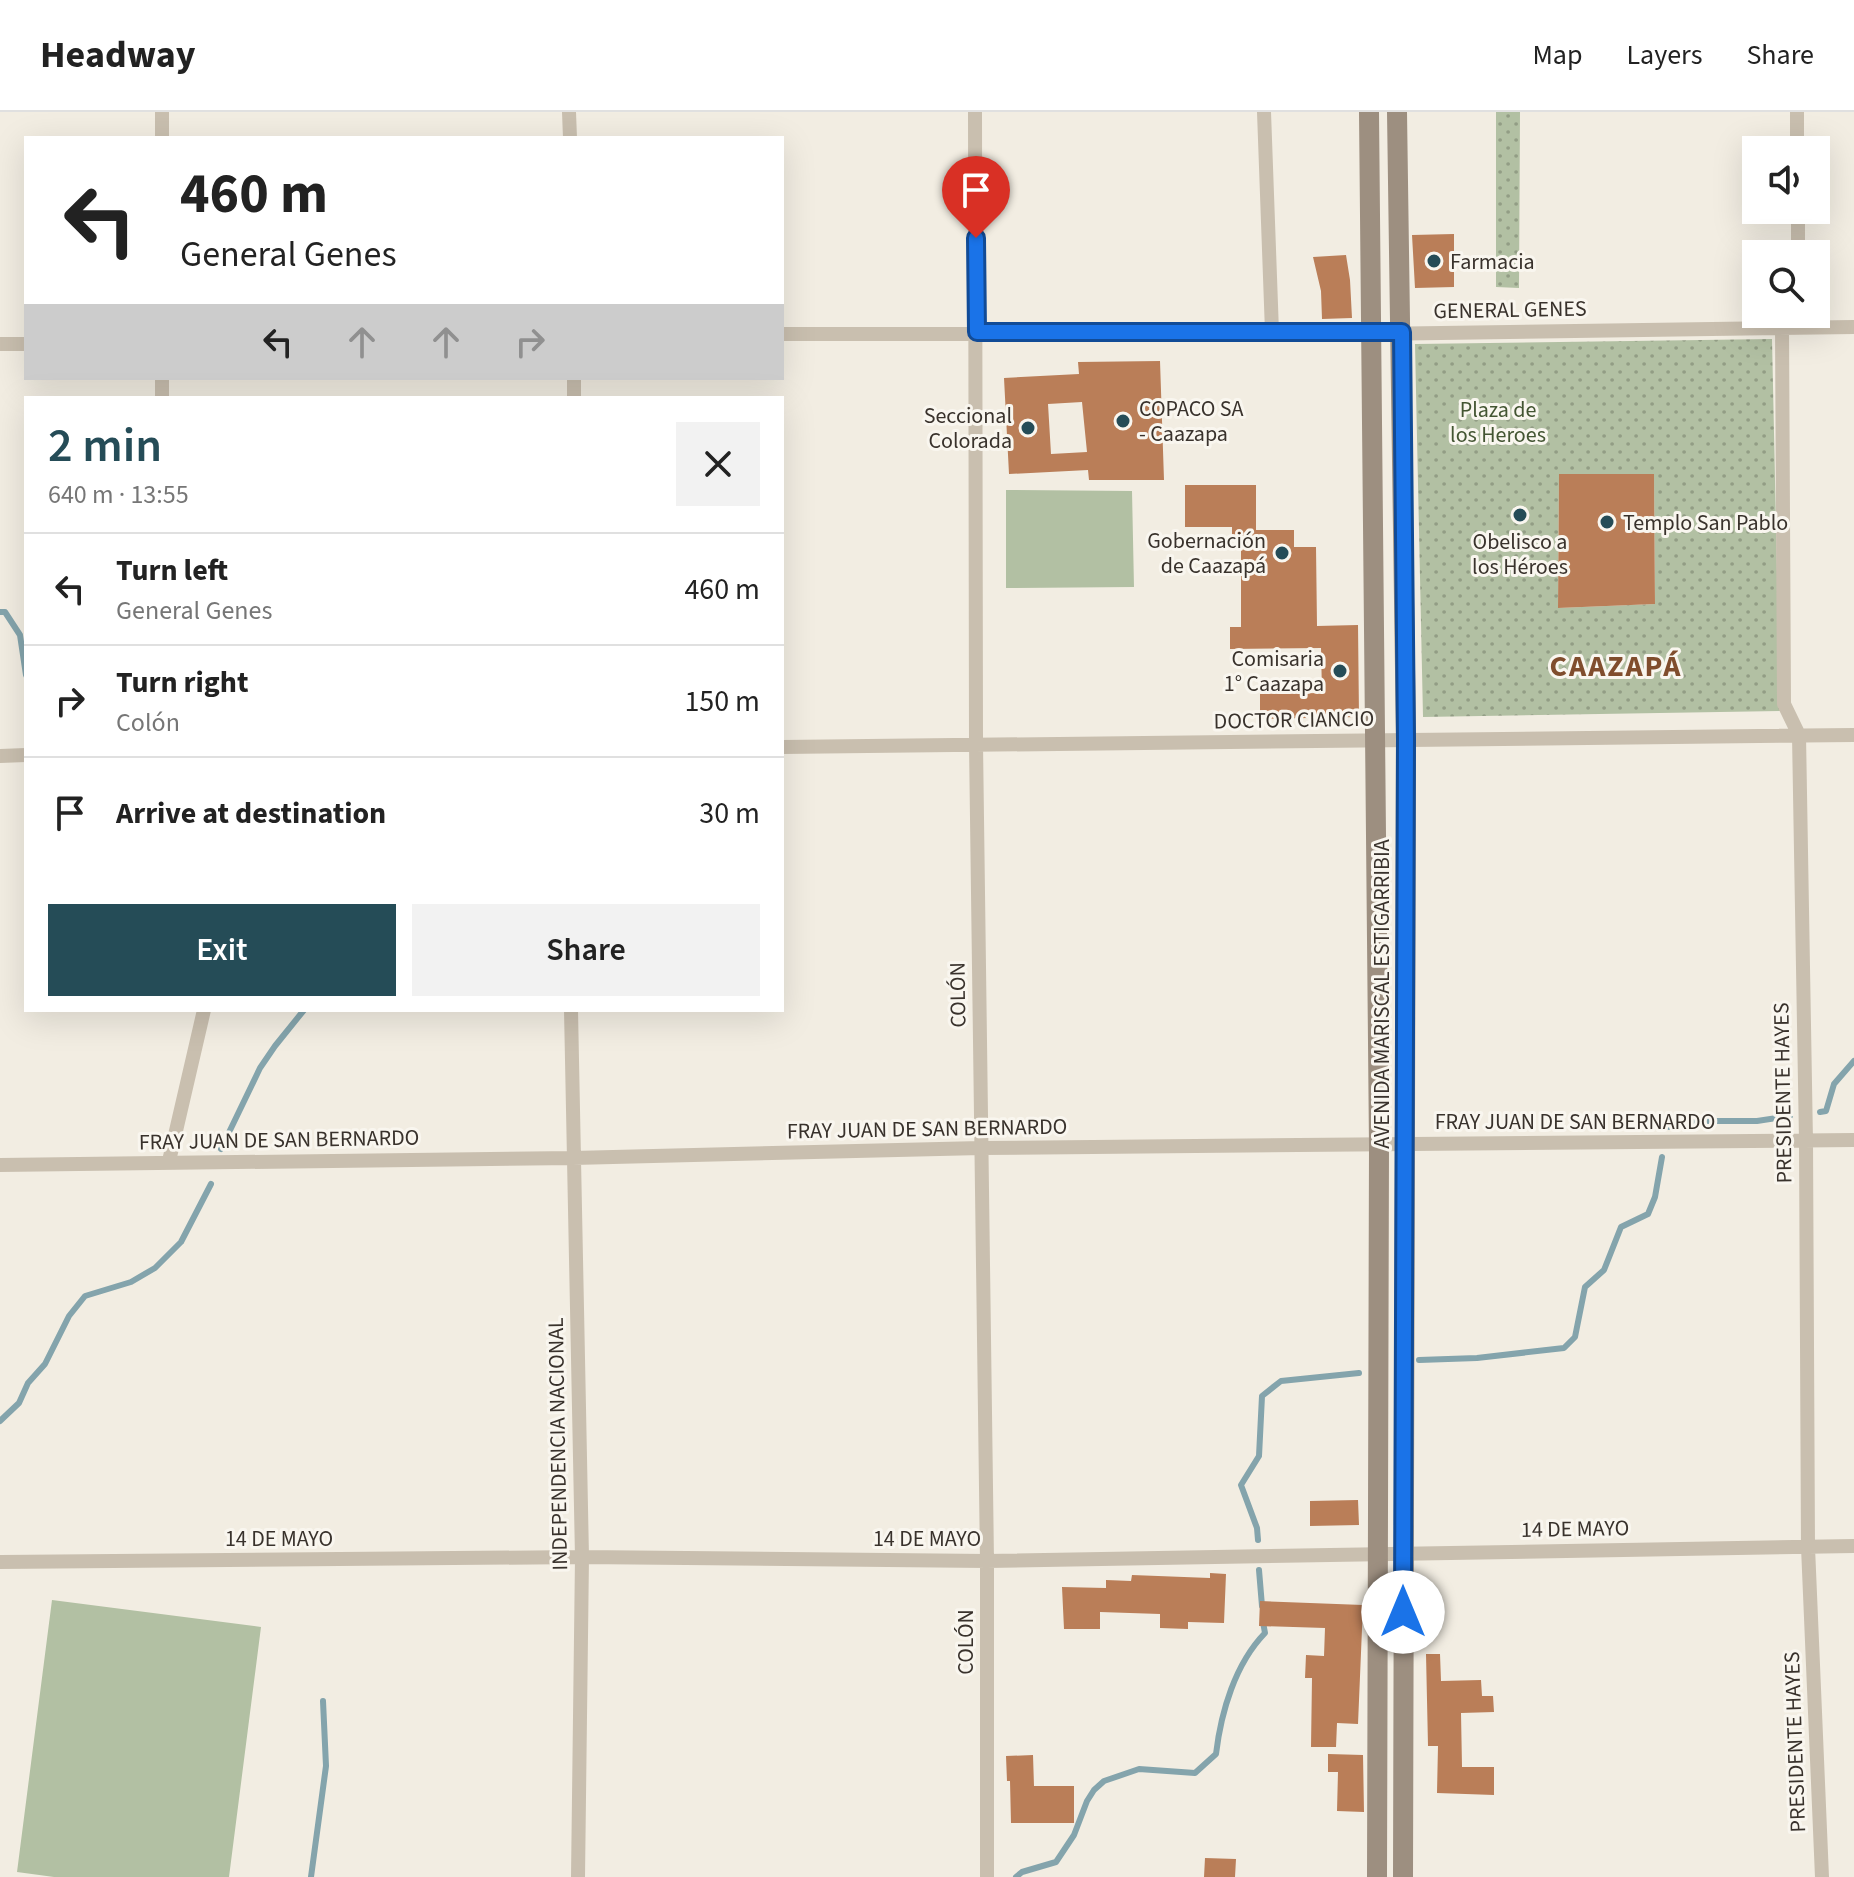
<!DOCTYPE html>
<meta charset="utf-8">
<style>
body{margin:0;font-family:"Source Sans 3",sans-serif;background:#f2f2f2;color:#222;height:100vh;display:flex;flex-direction:column;font-size:30px;white-space:nowrap}
*{box-sizing:border-box;margin:0}
p{font-size:26px;color:#767676}
.icon{flex:none;width:44px;height:44px;fill:none;stroke:currentColor;stroke-width:2;stroke-linecap:round;stroke-linejoin:round}
.map{position:relative;flex:1;overflow:hidden}
.details{position:absolute;left:24px;top:284px;width:760px;height:616px;display:flex;flex-direction:column;background:#fff;border-radius:0px;box-shadow:0 8px 32px #0002}
.details>*{flex:none}
.banner{position:absolute;left:24px;top:24px;width:760px;height:244px;border-radius:0px;box-shadow:0 8px 32px #0002;background:#fff;color:#222;overflow:hidden}
.buttons{position:absolute;left:1742px;top:24px;display:grid;gap:16px}
.buttons a{display:grid;place-items:center;width:88px;height:88px;border-radius:0px;background:#fff;box-shadow:0 8px 32px #0002;font-size:40px}
.pin{position:absolute;display:grid;place-items:center;width:68px;height:68px;color:#fff;margin:-82px -34px;border-radius:50% 50% 50% 0;rotate:-45deg;box-shadow:0 0 8px #0007}
.pin .icon{rotate:45deg}
.me{position:absolute;width:88px;margin:-44px;rotate:0deg;stroke-linejoin:round;filter:drop-shadow(0 0 6px #0008)}
.turn{display:flex;align-items:center;gap:28px;height:168px;padding:0 24px;font-size:36px}
.turn .icon{width:104px;height:104px;stroke-width:2.5}
.turn b{display:block;font-size:56px;line-height:68px}
.lanes{display:flex;align-items:center;height:76px;padding:0 24px;background:#0003;justify-content:center;gap:40px;direction:ltr}
.lanes .off{opacity:.35}
.round{display:grid;place-items:center;flex:none;width:84px;height:84px;border-radius:0px;background:#f2f2f2}
.overview{display:flex;align-items:center;justify-content:space-between;height:136px;padding:0 24px}
h1{font-size:48px;font-weight:600;line-height:60px;color:#254c57}
.primary-button{display:flex;gap:16px;margin-top:auto;padding:16px 24px}
.primary-button a{flex:1;height:92px;border-radius:0px;background:#254c57;color:#fff;font-size:32px;font-weight:600;line-height:92px;text-align:center}
.primary-button a+a{background:#f2f2f2;color:#222}
ul{padding:0;list-style:none}
li{display:flex;align-items:center;gap:24px;height:112px;padding:0 24px;border-top:2px solid #e0e0e0}
li div{flex:1}
li b{display:block;font-size:30px}
li em{font-style:normal}
header{display:flex;align-items:center;gap:48px;box-sizing:border-box;height:112px;padding:0 40px;background:#fff;border-bottom:2px solid #e0e0e0}
header strong{font-size:38px}
nav{display:flex;gap:44px;margin-inline-start:auto;font-size:28px}
.map>svg:first-child{display:block}
.green{fill:url(#green-dots);fill-rule:evenodd}
.pitch{fill:#b2c0a3}
.lines{fill:none;stroke-linecap:round;stroke-linejoin:round}
.stream{stroke:#84a4ac;stroke-width:6}
.building{fill:#ba7e58;fill-rule:evenodd}
.minor{stroke:#c9bfaf;stroke-width:14}
.secondary{stroke:#9d8f80;stroke-width:20}
.route-casing{stroke:#114b97;stroke-width:20}
.route{stroke:#1a73e8;stroke-width:14}
.poi-dot{fill:#254c57;stroke:#f9f6ef;stroke-width:3}
.labels{text-anchor:middle;stroke-width:6;stroke-linejoin:round;paint-order:stroke}
.poi-label{font-size:22px;fill:#39322c;stroke:#f9f6ef;text-anchor:start}
.street-label{font-size:22px;fill:#39322c;stroke:#f9f6ef}
.park-label{font-size:22px;fill:#435532;stroke:#f9f6ef}
.district-label{font-size:30px;font-weight:bold;letter-spacing:2px;fill:#804d2d;stroke:#f9f6ef}
</style>
<header>
<strong>Headway</strong>
<nav><a>Map</a><a>Layers</a><a>Share</a></nav>
</header>
<div class="map">
<svg width="1854" height="1765" viewBox="0 0 1854 1765">
<defs>
<pattern id="green-dots" width="8" height="8" patternUnits="userSpaceOnUse" patternTransform="scale(2)"><rect width="8" height="8" fill="#b2c0a3"/><path d="M2 2h.1M6 6h.1" fill="none" stroke="#929d85" stroke-width="1.8" stroke-linecap="round"/></pattern>
</defs>
<rect width="100%" height="100%" fill="#f2ede2"/>
<path class="green" d="M1496,0H1520L1519,176L1496,175Z
M1772,227L1780,599L1423,605L1415,232ZM1559,362H1654L1655,492L1558,496Z"/>
<path class="pitch" d="M1006,378L1132,379L1134,475L1006,476Z
M52,1488L261,1515L229,1765H54L17,1760Z"/>
<g class="lines">
<path class="stream" d="M0,500H5L20,523L26,563
M1820,1000L1826,999L1834,972L1854,949
M1669,1015L1670,1009H1757L1790,1004
M221,1037L260,956L275,934L304,898
M1419,1248L1477,1246L1564,1236L1575,1225L1585,1175L1604,1158L1621,1115L1648,1102L1655,1085L1662,1045
M0,1309L19,1291L28,1271L45,1252L69,1204L85,1184L131,1170L155,1156L181,1130L211,1072
M1258,1428L1257,1416L1241,1373L1259,1344L1262,1284L1281,1269L1359,1261
M1259,1458L1262,1494
M311,1765L326,1654L323,1589
M1016,1765L1022,1760L1056,1750L1074,1723L1087,1689L1094,1678L1104,1669L1139,1657L1195,1661L1216,1642C1221,1600 1235,1552 1265,1521L1263,1510"/>
</g>
<path class="building" d="M1454,122V175L1415,176L1412,123Z
M1346,143L1350,168L1352,206L1322,207L1321,179L1313,145Z
M1160,249L1164,368H1089L1088,358L1009,362L1004,266L1079,262L1078,250ZM1082,290L1087,340L1051,342L1048,292Z
M1559,362H1654L1655,492L1558,496Z
M1185,373H1256V418H1294V435H1316L1317,514L1358,513L1359,605L1260,607V582L1322,581L1321,536L1230,537V515H1241V425H1232V415H1185Z
M1358,1388L1359,1413L1310,1414V1389Z
M1210,1461L1226,1462L1224,1511L1188,1510V1517L1160,1516V1502L1100,1500V1517H1064L1062,1475L1106,1476V1468L1131,1469L1132,1463L1210,1466Z
M1260,1489L1363,1493L1358,1612L1337,1611L1336,1635H1311L1312,1566H1305L1306,1543L1324,1544L1325,1516L1259,1514Z
M1426,1542H1440L1441,1569L1481,1568L1482,1584H1493L1494,1600L1461,1601L1462,1655H1494V1683L1437,1681L1438,1634H1428Z
M1328,1642L1363,1643L1364,1700L1337,1699L1338,1660H1328Z
M1033,1643L1034,1674H1074V1711H1011L1010,1669H1007L1006,1644Z
M1205,1746L1236,1747L1235,1765H1204Z"/>
<g class="lines">
<path class="minor" d="M569,0L570,26
M975,0L976,632L987,1449V1765
M1264,0L1272,220
M1797,0V38
M162,26V0
M1798,98V142
M1789,202L1782,215L1784,592L1799,623L1806,1029L1808,1435L1822,1765
M782,222H1373L1854,215
M0,232H26
M162,266V286
M574,286V266
M782,635L1854,623
M0,644L26,643
M571,898L582,1445L578,1765
M169,1049L204,898
M0,1053L573,1046L981,1036L1854,1028
M0,1450L582,1445L987,1449L1854,1434"/>
<path class="secondary" d="M1369,0L1379,1034L1377,1765
M1397,0L1406,627L1403,1765"/>
</g>
<g class="lines">
<defs>
<path id="route" d="M976,126L977,220H1402L1406,627L1403,1500"/>
</defs>
<use href="#route" class="route-casing"/>
<use href="#route" class="route"/>
</g>
<g class="poi-dot">
<circle cx="1434" cy="149" r="8"/>
<circle cx="1123" cy="309" r="8"/>
<circle cx="1028" cy="316" r="8"/>
<circle cx="1520" cy="403" r="8"/>
<circle cx="1607" cy="410" r="8"/>
<circle cx="1282" cy="441" r="8"/>
<circle cx="1340" cy="559" r="8"/>
</g>
<g class="labels">
<g class="poi-label">
<text x="1450" y="157">Farmacia</text>
<text x="1139" y="304">COPACO SA<tspan x="1139" dy="25">- Caazapa</tspan></text>
<text x="1012" y="311" text-anchor="end">Seccional<tspan x="1012" dy="25">Colorada</tspan></text>
<text x="1623" y="418">Templo San Pablo</text>
<text x="1266" y="436" text-anchor="end">Gobernación<tspan x="1266" dy="25">de Caazapá</tspan></text>
<text x="1520" y="437" text-anchor="middle">Obelisco a<tspan x="1520" dy="25">los Héroes</tspan></text>
<text x="1324" y="554" text-anchor="end">Comisaria<tspan x="1324" dy="25">1° Caazapa</tspan></text>
</g>
<g class="street-label">
<text transform="translate(1510 197) rotate(-1)" y="8">GENERAL GENES</text>
<text transform="translate(1294 607) rotate(-1)" y="8">DOCTOR CIANCIO</text>
<text transform="translate(1381 882) rotate(-90)" y="8">AVENIDA MARISCAL ESTIGARRIBIA</text>
<text transform="translate(957 883) rotate(-91)" y="8">COLÓN</text>
<text transform="translate(1782 981) rotate(-91)" y="8">PRESIDENTE HAYES</text>
<text x="1575" y="1017">FRAY JUAN DE SAN BERNARDO</text>
<text transform="translate(927 1016) rotate(-1)" y="8">FRAY JUAN DE SAN BERNARDO</text>
<text transform="translate(279 1027) rotate(-1)" y="8">FRAY JUAN DE SAN BERNARDO</text>
<text transform="translate(557 1332) rotate(-91)" y="8">INDEPENDENCIA NACIONAL</text>
<text transform="translate(1575 1416) rotate(-1)" y="8">14 DE MAYO</text>
<text x="279" y="1434">14 DE MAYO</text>
<text x="927" y="1434">14 DE MAYO</text>
<text transform="translate(965 1530) rotate(-90)" y="8">COLÓN</text>
<text transform="translate(1794 1630) rotate(-92)" y="8">PRESIDENTE HAYES</text>
</g>
<g class="park-label">
<text x="1498" y="305">Plaza de<tspan x="1498" dy="25">los Heroes</tspan></text>
</g>
<g class="district-label">
<text x="1616" y="564">CAAZAPÁ</text>
</g>
</g>
</svg>
<div class="buttons">
<a><svg class="icon" aria-label="sound" viewBox="0 0 24 24"><path d="M4 9h4l5-4v14l-5-4H4zM17 9q2 3 0 6"/></svg></a>
<a><svg class="icon" aria-label="search" viewBox="0 0 24 24"><circle cx="10" cy="10" r="6"/><path d="M15 15l6 6"/></svg></a>
</div>
<div class="pin" style="left:976px;top:126px;background:#d93025"><svg class="icon" aria-label="arrive" viewBox="0 0 24 24"><path d="M6 21V4h12l-3 4 3 4H6"/></svg></div>
<svg class="me" style="left:1403px;top:1500px" viewBox="-20 -20 40 40"><circle r="19" fill="#fff"/><path d="M0-13L10 11 0 6-10 11z" fill="#1a73e8"/></svg>
<div class="banner">
<div class="turn"><svg class="icon" aria-label="left" viewBox="0 0 24 24"><path d="M17 20v-9H6M10 6l-5 5 5 5"/></svg><div><b>460 m</b>General Genes</div></div>
<div class="lanes"><svg class="icon" aria-label="left" viewBox="0 0 24 24"><path d="M17 20v-9H6M10 6l-5 5 5 5"/></svg><svg class="icon off" aria-label="ahead" viewBox="0 0 24 24"><path d="M12 20V5M6 11l6-6 6 6"/></svg><svg class="icon off" aria-label="ahead" viewBox="0 0 24 24"><path d="M12 20V5M6 11l6-6 6 6"/></svg><svg class="icon off" aria-label="right" viewBox="0 0 24 24"><path d="M7 20v-9h11M14 6l5 5-5 5"/></svg></div>
</div>
<section class="details">
<div class="overview"><div><h1>2 min</h1><p>640 m · 13:55</p></div><a class="round"><svg class="icon" aria-label="close" viewBox="0 0 24 24"><path d="M6 6l12 12M18 6L6 18"/></svg></a></div>
<ul>
<li><svg class="icon" aria-label="left" viewBox="0 0 24 24"><path d="M17 20v-9H6M10 6l-5 5 5 5"/></svg><div><b>Turn left</b><p>General Genes</p></div><em>460 m</em></li>
<li><svg class="icon" aria-label="right" viewBox="0 0 24 24"><path d="M7 20v-9h11M14 6l5 5-5 5"/></svg><div><b>Turn right</b><p>Colón</p></div><em>150 m</em></li>
<li><svg class="icon" aria-label="arrive" viewBox="0 0 24 24"><path d="M6 21V4h12l-3 4 3 4H6"/></svg><div><b>Arrive at destination</b></div><em>30 m</em></li>
</ul>
<div class="primary-button"><a>Exit</a><a>Share</a></div>
</section>
</div>
